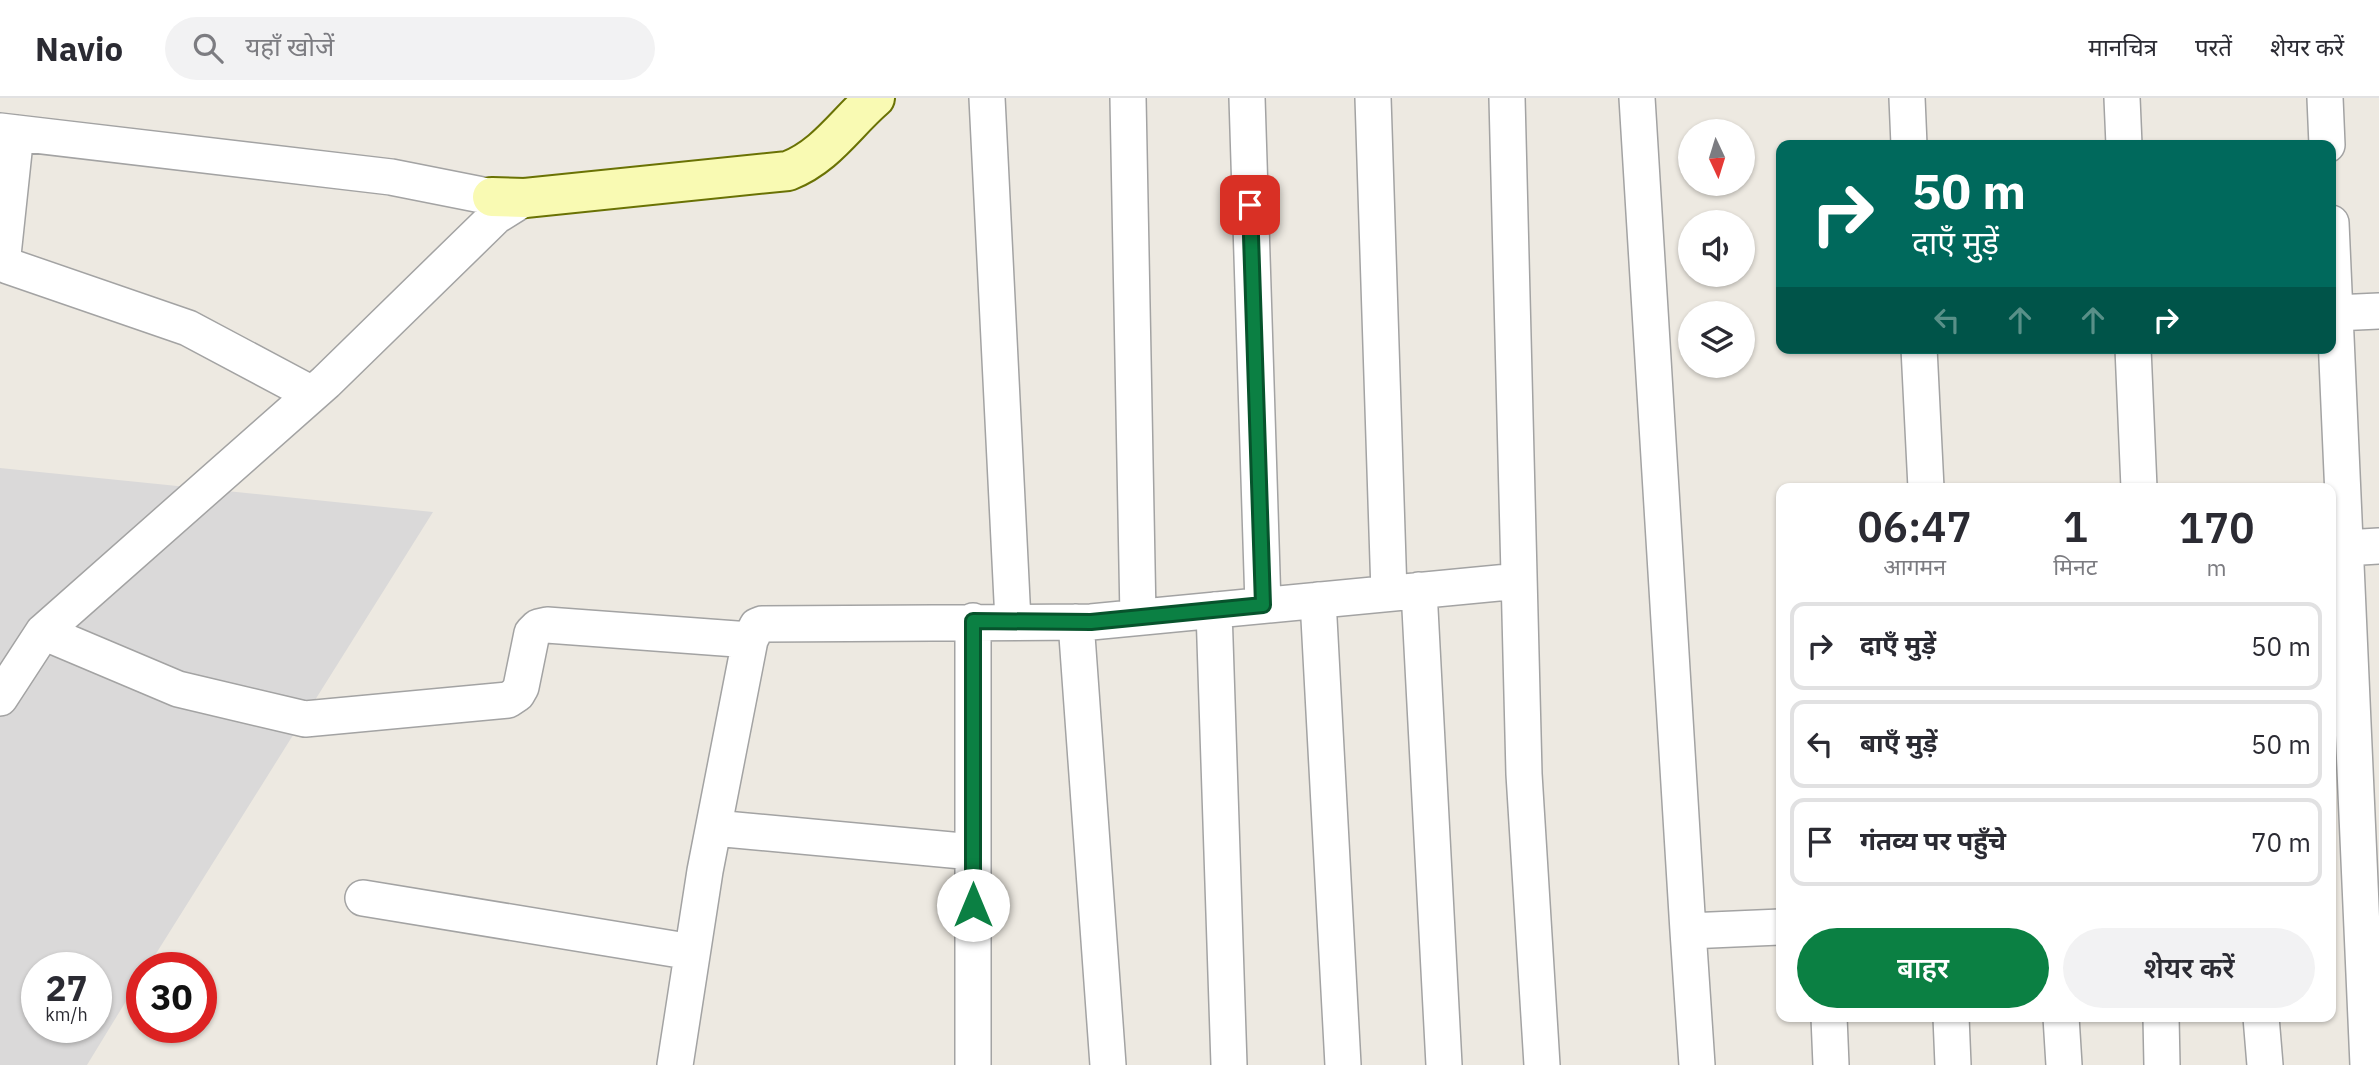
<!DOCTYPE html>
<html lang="hi">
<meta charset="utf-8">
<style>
body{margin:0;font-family:"IBM Plex Sans","Noto Sans Devanagari",sans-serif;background:#f2f2f3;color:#2b2b33;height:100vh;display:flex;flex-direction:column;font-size:26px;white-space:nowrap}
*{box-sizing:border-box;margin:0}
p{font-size:23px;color:#7c7c81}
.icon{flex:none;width:38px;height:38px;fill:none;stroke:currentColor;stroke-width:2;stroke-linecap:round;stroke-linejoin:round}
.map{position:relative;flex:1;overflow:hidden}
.panel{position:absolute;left:1776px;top:385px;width:560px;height:539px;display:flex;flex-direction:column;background:#fff;border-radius:14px;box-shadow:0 2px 5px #0004}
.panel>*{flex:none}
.guide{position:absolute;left:1776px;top:42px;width:560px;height:214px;border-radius:14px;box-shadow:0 2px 5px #0004;background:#00695c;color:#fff;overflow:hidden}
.needle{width:46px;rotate:176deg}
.fabs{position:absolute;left:1678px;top:21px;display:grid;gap:14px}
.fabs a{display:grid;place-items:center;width:77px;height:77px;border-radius:50%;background:#fff;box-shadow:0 2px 5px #0004;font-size:35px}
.speed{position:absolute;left:21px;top:854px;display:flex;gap:14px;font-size:35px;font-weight:700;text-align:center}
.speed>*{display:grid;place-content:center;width:91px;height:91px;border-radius:50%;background:#fff;box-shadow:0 2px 5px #0004;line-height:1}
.speed small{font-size:18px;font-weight:400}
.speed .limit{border:10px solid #d22;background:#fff;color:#111}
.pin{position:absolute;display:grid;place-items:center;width:60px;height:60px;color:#fff;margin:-30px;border-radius:14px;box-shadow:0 4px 10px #0006}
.me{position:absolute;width:77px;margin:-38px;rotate:0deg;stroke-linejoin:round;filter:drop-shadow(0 0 5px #0008)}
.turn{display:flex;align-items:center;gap:24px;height:147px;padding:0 21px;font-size:32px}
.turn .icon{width:91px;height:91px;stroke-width:2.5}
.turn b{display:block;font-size:49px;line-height:60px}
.lanes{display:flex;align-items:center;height:66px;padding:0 21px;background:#0003;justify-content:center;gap:35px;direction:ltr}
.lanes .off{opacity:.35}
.eta{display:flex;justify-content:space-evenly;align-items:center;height:119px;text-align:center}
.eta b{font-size:42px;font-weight:600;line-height:49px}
.primary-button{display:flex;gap:14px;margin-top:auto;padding:14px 21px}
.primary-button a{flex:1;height:80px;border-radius:42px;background:#0b8043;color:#fff;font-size:28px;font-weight:600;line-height:80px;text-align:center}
.primary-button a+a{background:#f2f2f3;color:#2b2b33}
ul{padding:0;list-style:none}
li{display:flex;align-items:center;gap:21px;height:88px;margin:0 14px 10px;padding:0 7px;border:4px solid #e1e1e2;border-radius:14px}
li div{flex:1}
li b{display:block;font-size:26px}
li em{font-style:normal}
header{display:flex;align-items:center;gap:42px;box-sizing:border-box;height:98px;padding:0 35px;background:#fff;border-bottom:2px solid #e1e1e2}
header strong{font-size:33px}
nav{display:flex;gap:38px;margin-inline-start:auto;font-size:24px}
.search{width:490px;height:63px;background:#f2f2f3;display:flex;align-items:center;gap:18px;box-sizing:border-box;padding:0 24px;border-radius:38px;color:#7c7c81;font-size:26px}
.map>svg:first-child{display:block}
.residential{fill:#dad9d9;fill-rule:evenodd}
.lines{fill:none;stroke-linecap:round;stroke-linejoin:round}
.street-casing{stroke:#a3a3a3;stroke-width:38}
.secondary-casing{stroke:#6a7204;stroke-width:42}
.street{stroke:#fff;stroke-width:35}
.secondary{stroke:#f9fab3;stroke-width:38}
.route-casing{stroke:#07532c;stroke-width:18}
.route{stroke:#0b8043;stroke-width:12}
</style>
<header>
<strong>Navio</strong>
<div class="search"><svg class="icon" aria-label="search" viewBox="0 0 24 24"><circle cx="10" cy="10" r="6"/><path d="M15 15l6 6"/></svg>यहाँ खोजें</div>
<nav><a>मानचित्र</a><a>परतें</a><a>शेयर करें</a></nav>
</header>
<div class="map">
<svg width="2379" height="967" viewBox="0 0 2379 967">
<rect width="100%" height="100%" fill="#ede9e1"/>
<path class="residential" d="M0,370L433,414L147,870H142V877L87,967H0ZM37,870H96V929H37Z"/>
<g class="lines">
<defs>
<path id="street" d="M987,0L1013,523
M1128,0L1138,519
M1247,0L1263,507
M1373,0L1389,495
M1507,0L1524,676L1542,967
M1637,0L1688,833L1782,829
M1907,0L1909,47
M2122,0L2124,47
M2325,0L2327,47
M0,33L391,79L492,99
M16,35L3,157L4,164L8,168L188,230L312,296
M2331,125L2368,967
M2335,215L2379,213
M1919,250L1926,390
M2133,250L2139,390
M2345,450L2379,448
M1419,492L1444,967
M1318,502L1343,967
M1214,512L1229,967
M973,523V967
M1076,524L1108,967
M43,534L178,591L305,621L508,602L517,596L521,589L532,535L538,529L547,527L750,542
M0,600L43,534L326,284L496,118L525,100
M714,730L973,754
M363,800L692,854
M1688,833L1697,967
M1829,919L1831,967
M1951,919L1953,967
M2061,919L2064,967
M2161,919L2162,967
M2261,919L2265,967
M675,967L705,773L750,542L757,528L762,526L1091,524L1519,483"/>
<path id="secondary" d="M492,99L525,100L788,73C826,58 845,26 875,0"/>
</defs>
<use href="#street" class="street-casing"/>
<use href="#secondary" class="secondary-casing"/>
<use href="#street" class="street"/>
<use href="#secondary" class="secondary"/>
</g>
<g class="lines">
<defs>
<path id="route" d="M973,807V523L1091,524L1263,507L1250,107"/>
</defs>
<use href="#route" class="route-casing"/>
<use href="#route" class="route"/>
</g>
</svg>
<div class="fabs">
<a><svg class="needle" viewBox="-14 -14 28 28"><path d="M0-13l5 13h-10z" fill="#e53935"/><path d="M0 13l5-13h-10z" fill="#7c7c81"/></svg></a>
<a><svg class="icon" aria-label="sound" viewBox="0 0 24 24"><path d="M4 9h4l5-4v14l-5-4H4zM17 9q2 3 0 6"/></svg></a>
<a><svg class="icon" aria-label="layers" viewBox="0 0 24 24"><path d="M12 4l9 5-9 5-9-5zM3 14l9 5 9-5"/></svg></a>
</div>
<div class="speed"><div>27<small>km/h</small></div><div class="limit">30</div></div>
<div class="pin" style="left:1250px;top:107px;background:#d93025"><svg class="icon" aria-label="arrive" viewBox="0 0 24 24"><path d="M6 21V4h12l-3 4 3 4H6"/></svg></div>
<svg class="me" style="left:973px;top:807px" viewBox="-20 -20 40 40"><circle r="19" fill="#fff"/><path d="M0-13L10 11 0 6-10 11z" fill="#0b8043"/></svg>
<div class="guide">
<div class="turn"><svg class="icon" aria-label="right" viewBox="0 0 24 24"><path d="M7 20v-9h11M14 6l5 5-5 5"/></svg><div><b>50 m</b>दाएँ मुड़ें</div></div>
<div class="lanes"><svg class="icon off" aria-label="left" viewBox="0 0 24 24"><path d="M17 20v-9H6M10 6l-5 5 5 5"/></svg><svg class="icon off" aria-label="ahead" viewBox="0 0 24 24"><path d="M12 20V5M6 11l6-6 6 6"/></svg><svg class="icon off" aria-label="ahead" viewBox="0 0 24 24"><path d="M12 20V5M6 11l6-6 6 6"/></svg><svg class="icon" aria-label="right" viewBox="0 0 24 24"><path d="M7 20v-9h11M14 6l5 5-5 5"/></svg></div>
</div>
<section class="panel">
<div class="eta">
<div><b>06:47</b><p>आगमन</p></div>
<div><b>1</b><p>मिनट</p></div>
<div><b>170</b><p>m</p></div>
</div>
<ul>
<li><svg class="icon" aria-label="right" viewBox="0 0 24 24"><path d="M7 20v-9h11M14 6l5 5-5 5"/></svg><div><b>दाएँ मुड़ें</b></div><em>50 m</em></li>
<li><svg class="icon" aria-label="left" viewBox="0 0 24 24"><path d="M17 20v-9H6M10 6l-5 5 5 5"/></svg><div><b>बाएँ मुड़ें</b></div><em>50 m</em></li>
<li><svg class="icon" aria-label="arrive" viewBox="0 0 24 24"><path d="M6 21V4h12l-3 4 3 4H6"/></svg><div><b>गंतव्य पर पहुँचे</b></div><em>70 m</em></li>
</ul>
<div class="primary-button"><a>बाहर</a><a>शेयर करें</a></div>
</section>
</div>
